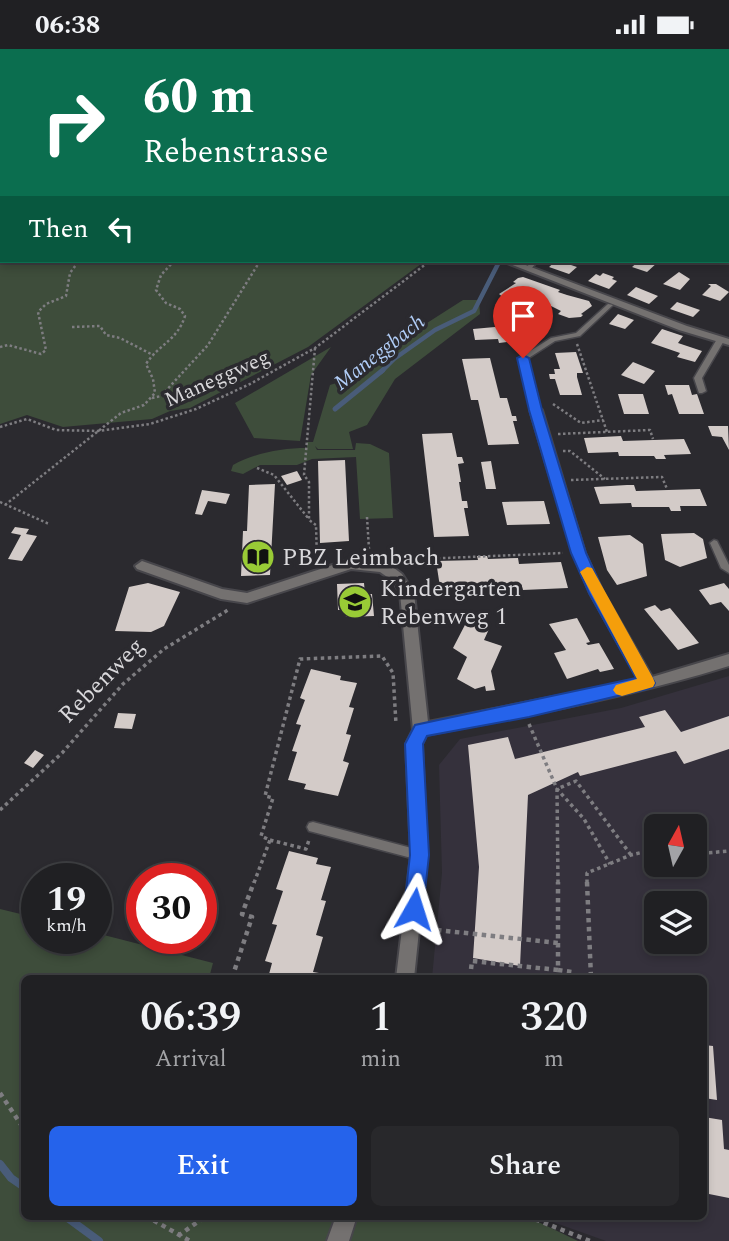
<!DOCTYPE html>
<style>
body{margin:0;font-family:Spectral,serif;background:#28282b;color:#f1f3f6;height:100vh;display:flex;flex-direction:column;font-size:26px;white-space:nowrap}
*{box-sizing:border-box;margin:0}
p{font-size:23px;color:#a2a3a6}
.icon{flex:none;width:38px;height:38px;fill:none;stroke:currentColor;stroke-width:2;stroke-linecap:round;stroke-linejoin:round}
.map{position:relative;flex:1;overflow:hidden}
.drawer{position:absolute;left:21px;top:926px;width:686px;height:245px;display:flex;flex-direction:column;background:#202023;border-radius:10px;box-shadow:0 4px 10px #0003,0 0 0 2px #3d3e41}
.drawer>*{flex:none}
.top-card{position:absolute;left:0px;top:0px;width:730px;height:214px;box-shadow:0 4px 10px #0003,0 0 0 2px #3d3e41;background:#0b6e4f;color:#fff;overflow:hidden}
.needle{width:46px;rotate:8deg}
.buttons{position:absolute;left:644px;top:765px;display:grid;gap:14px}
.buttons a{display:grid;place-items:center;width:63px;height:63px;border-radius:10px;background:#202023;box-shadow:0 4px 10px #0003,0 0 0 2px #3d3e41;font-size:35px}
.speed{position:absolute;left:21px;top:814px;display:flex;gap:14px;font-size:35px;font-weight:700;text-align:center}
.speed>*{display:grid;place-content:center;width:91px;height:91px;border-radius:50%;background:#202023;box-shadow:0 4px 10px #0003,0 0 0 2px #3d3e41;line-height:1}
.speed small{font-size:18px;font-weight:400}
.speed .limit{border:10px solid #d22;background:#fff;color:#111}
.pin{position:absolute;display:grid;place-items:center;width:60px;height:60px;color:#fff;margin:-72px -30px;border-radius:50% 50% 50% 0;rotate:-45deg;box-shadow:0 0 7px #0007}
.pin .icon{rotate:45deg}
.me{position:absolute;width:77px;margin:-38px;rotate:6deg;stroke-linejoin:round;filter:drop-shadow(0 0 5px #0008)}
.turn{display:flex;align-items:center;gap:24px;height:147px;padding:0 28px;font-size:32px}
.turn .icon{width:91px;height:91px;stroke-width:2.5}
.turn b{display:block;font-size:49px;line-height:60px}
.then{display:flex;align-items:center;height:66px;padding:0 28px;background:#0003;gap:14px;font-size:26px}
.eta{display:flex;justify-content:space-evenly;align-items:center;height:119px;text-align:center}
.eta b{font-size:42px;font-weight:600;line-height:49px}
.primary-button{display:flex;gap:14px;margin-top:auto;padding:14px 28px}
.primary-button a{flex:1;height:80px;border-radius:10px;background:#2563eb;color:#fff;font-size:28px;font-weight:600;line-height:80px;text-align:center}
.primary-button a+a{background:#28282b;color:#f1f3f6}
.status{display:flex;justify-content:space-between;align-items:center;height:49px;padding:0 35px;background:#202023;direction:ltr}
.status svg{height:19px;fill:currentColor}
.map>svg:first-child{display:block}
.built{fill:#35313c;fill-rule:evenodd}
.green{fill:#3e4d3b}
.lines{fill:none;stroke-linecap:round;stroke-linejoin:round}
.stream-far2{stroke:#495c79;stroke-width:4.5}
.stream-far1{stroke:#495c79;stroke-width:5}
.stream{stroke:#495c79;stroke-width:8}
.building{fill:#d3cbc8}
.lane-casing{stroke:#47464b;stroke-width:3}
.street-casing{stroke:#47464b;stroke-width:4}
.path-far3{stroke:#7e7d81;stroke-width:2;stroke-dasharray:2 2;stroke-linecap:butt}
.path-far2{stroke:#7e7d81;stroke-width:2.5;stroke-dasharray:2.5 2.5;stroke-linecap:butt}
.path-far1{stroke:#7e7d81;stroke-width:3.5;stroke-dasharray:3.5 3.5;stroke-linecap:butt}
.path{stroke:#7e7d81;stroke-width:4.5;stroke-dasharray:4.5 4.5;stroke-linecap:butt}
.lane{fill:#747170;fill-rule:evenodd}
.street{fill:#747170;fill-rule:evenodd}
.route{fill:#2563eb;stroke:#184099;stroke-width:2}
.slow{fill:#f59e0b}
.labels{text-anchor:middle;stroke-width:7;stroke-linejoin:round;paint-order:stroke}
.far-water-label{font-size:21px;font-style:italic;fill:#b1cdf7;stroke:#2b2a2f}
.far-street-label{font-size:21px;fill:#d9d8db;stroke:#2b2a2f}
.poi-label{font-size:24px;fill:#d9d8db;stroke:#2b2a2f;text-anchor:start}
.street-label{font-size:24px;fill:#d9d8db;stroke:#2b2a2f}
</style>
<div class="status"><b>06:38</b><svg viewBox="0 0 49 12"><path d="M0 12V9h3v3zM5 12V6h3v6zM10 12V3h3v9zM15 12V0h3v12zM26 1h20v11H26zM47 4h2v5h-2z"/></svg></div>
<div class="map">
<svg width="729" height="1192" viewBox="0 0 729 1192">
<rect width="100%" height="100%" fill="#2b2a2f"/>
<path class="built" d="M729,627V1192H606L536,1167H704V929H432L442,824L439,716L460,690L621,659ZM656,777H695V816H656ZM656,854H695V892H656Z"/>
<path class="green" d="M0,0H641L2,2V212H425L308,298L190,359L170,362L152,370L63,378L27,366L0,375Z
M463,251H479L480,265L395,330L367,376L349,383L353,400H318L315,397L317,401H355L356,394L370,395L389,404L393,469L360,470L356,408L312,410L297,416H260L243,425L231,422L233,416C255,404 281,399 307,399V393H313L330,336L362,326L416,281Z
M331,298L311,326L300,392L254,389L235,354Z
M0,860L37,869V889H96V884L213,914L209,929H24V1167H526L578,1192H0Z"/>
<g class="lines">
<path class="stream-far2" d="M381,323L394,310L435,281L474,262L498,215"/>
<path class="stream-far1" d="M335,360L383,321"/>
<path class="stream" d="M0,1115L11,1129L24,1138
M65,1167L99,1192"/>
</g>
<path class="building" d="M556,212H571L568,215L577,218L569,225L549,218Z
M639,212H655L658,213L647,223L632,218Z
M679,223L690,230L680,241L663,235Z
M603,224L614,228L612,230L617,232L609,240L588,232L596,225L600,227Z
M523,228L560,241L558,243L567,246L589,252L592,257L581,265L583,266L581,268L569,269L558,265L561,262L545,254L546,253L533,247L519,256L502,251L504,249L499,245L516,234L513,233L518,229Z
M708,235H716L729,243L720,252L702,246L711,237Z
M636,238L658,247L649,255L627,246Z
M677,253L700,261L693,268L670,260Z
M618,265L634,271L625,280L609,275Z
M495,278H527L530,289L507,290V293L499,294L498,290L475,291L473,280Z
M662,280L683,287L678,294L702,302L695,313L677,308L680,304L651,294Z
M576,303L583,324H577V328L582,346H560L555,330H550L549,325H555L554,320H560L555,304Z
M490,309L500,349H507L512,367H516L517,372H513L519,395L488,396L478,351H471L462,310Z
M633,313L655,322L644,335L621,326Z
M665,336H689L692,346L697,345L704,365H679L672,345L668,346Z
M618,345H643L649,365H624Z
M708,377H728L729,401L722,388L712,387Z
M452,384L457,408H462L464,414L458,415L461,433H459L462,452H467L468,459H464L469,487L434,488L422,385Z
M621,387L623,392L684,390L691,405L664,406L666,410H656L654,407H619L618,403L588,404L584,389Z
M345,411L349,492L320,494L318,412Z
M491,412L496,440H486L481,413Z
M297,422L302,431L287,436L281,427Z
M275,435L270,526L241,527L243,482H247L249,436Z
M627,436H634L636,442L700,440L707,457H680L681,462H671L669,458H632L631,454L600,455L594,438Z
M202,441L230,445L226,455L208,452L202,466L195,465Z
M544,452L550,475L507,476L502,453Z
M15,478L29,480L26,485L37,487L22,512L8,510L21,486L11,484Z
M694,484L703,490L707,509L680,518L665,511L661,485Z
M630,486L643,495L647,527L617,536L607,521L598,488Z
M477,507H487L488,510L518,509L519,515L561,513L568,539L523,541L521,535L440,538L436,512L478,511Z
M148,534L180,543L164,577L151,583L115,582L129,538Z
M364,534L365,545H372L374,567L346,568L345,561H338L337,535Z
M724,534L729,540V562L721,553L710,556L699,541Z
M655,556L661,562L670,559L699,594L678,601L644,560Z
M577,569L590,593L586,594L588,596L599,594L614,620L600,623L598,620L567,630L554,604L566,601L549,575Z
M467,572L489,580L484,591L502,597L491,622L495,641L486,642L485,637L475,640L457,630L467,608L453,599Z
M311,620L341,627L340,631L357,634L349,658L354,659L346,685L351,686L343,712L349,714L338,747L304,740L306,735L288,731L297,703L292,702L301,676L296,675L305,651L300,649Z
M665,661L681,683L729,667V700L684,715L676,702L580,727L578,723L528,746L520,917L473,909L479,818L468,696L508,688L515,710L645,678L639,668Z
M118,664L136,665L132,680L114,679Z
M35,701L44,706L33,719L24,714Z
M289,802L318,809L316,815L331,818L321,851L326,852L316,886L323,888L313,923L319,924L317,929H268L272,914L265,912L277,876L272,875L283,842L276,840Z
M704,996L713,997L717,1051L704,1049Z
M704,1068L722,1071L724,1100L729,1101V1149L704,1144V1097H706Z"/>
<g class="lines">
<defs>
<path id="lane" d="M728,50H729V54H728Z
M532,212H538L530,221H526L525,220Z
M608,255L613,256L580,287L555,292L527,310L540,361L536,363H533L519,309L551,289L576,284Z
M721,288L725,290L702,329L706,342L702,344H699L694,329L717,290Z
M714,491L717,492L729,516V524L721,519L710,494Z
M313,773L419,801L423,802L425,806L423,810L419,811L313,783L309,782L307,778L309,774Z"/>
<path id="street" d="M698,0H704L705,2H699Z
M728,27H729V32H728Z
M502,212H515L687,277L729,290V296L679,281Z
M536,358L542,361L585,504L603,543L652,628L729,605V617C630,648 528,666 426,686L422,695L427,806L414,929H396L411,806L406,695L413,681L400,544L393,532L380,523L351,520L247,554L221,550L137,520L135,517L142,512L222,540L247,544L351,510H369L390,516L402,525L414,544L428,673L639,631L590,544L573,504L530,361Z
M336,1167H357L349,1192H327Z"/>
</defs>
<use href="#lane" class="lane-casing"/>
<use href="#street" class="street-casing"/>
<path class="path-far3" d="M203,0L207,2
M236,0L239,2
M116,2L145,0
M160,2L163,0"/>
<path class="path-far2" d="M72,278L100,277L106,286L120,289L151,305
M498,278L497,273H521L543,283
M577,295L607,383
M0,298L8,296L41,305L46,301L38,263L46,255L66,247L70,224L79,212
M315,299L304,426L309,433V471L316,476L317,512
M152,349L161,347L208,296L260,212
M553,355L581,374L603,371
M0,378L27,370L56,381L98,382L150,375L196,360L250,335L315,299L430,212
M558,385L650,381L653,390
M563,402H570L605,430
M257,419L274,426L308,469
M571,431L662,428L667,440
M0,453L49,475
M5,456L121,364L144,356L155,344L153,330L146,315C159,295 177,292 185,267L180,260L166,254L156,241L161,226L174,212
M367,468L369,500
M398,511L563,504"/>
<path class="path-far1" d="M529,675L557,740L584,770L610,815
M0,761L62,704L123,635L164,600L228,561
M270,791L306,800L309,791
M695,805L729,802
M254,834L270,791L261,787L273,749L265,747L300,610L382,607L393,624L396,675
M558,834L557,740L576,732L631,806
M587,834V824L631,806L656,800"/>
<path class="path" d="M587,833L591,929
M428,880L558,894
M558,921L572,923V929
M232,929L252,868L242,865L254,833
M470,929L472,912L558,921V833
M0,1044L24,1080
M146,1167L190,1192
M527,1167L590,1192
M178,1187L206,1167"/>
<use href="#lane" class="lane"/>
<use href="#street" class="street"/>
</g>
<path class="route" d="M523,306L529,309L542,361L586,504L604,544L655,634L653,638L647,640L529,668L427,687L423,695L429,806L423,860L420,867L414,870L407,867L404,860L410,806L405,695L415,676L636,629L589,544L571,504L529,361L517,309Z"/>
<path class="slow" d="M587,518L592,519L653,629L655,634L653,638L622,647L616,645L613,641L616,636L637,630L580,523Z"/>
<defs>
<symbol id="library-disc" viewBox="-11 -11 22 22"><circle r="9.5" fill="#99cb36" stroke="#2b2a2f"/><path d="M-6-4Q-3-5.5-.7-3.5V5Q-3 3-6 4ZM6-4Q3-5.5 .7-3.5V5Q3 3 6 4Z" fill="#111"/></symbol>
<symbol id="school-disc" viewBox="-11 -11 22 22"><circle r="9.5" fill="#99cb36" stroke="#2b2a2f"/><path d="M0-5L7-2L0 1L-7-2ZM-4 1L0 2.5L4 1V4Q0 6-4 4Z" fill="#111"/></symbol>
</defs>
<g fill-rule="evenodd">
<use href="#library-disc" x="239" y="489" width="38" height="38"/>
<use href="#school-disc" x="336" y="534" width="38" height="38"/>
</g>
<g class="labels">
<g class="far-water-label">
<text transform="translate(379 303) rotate(-38)" y="7">Maneggbach</text>
</g>
<g class="far-street-label">
<text transform="translate(217 329) rotate(-24)" y="7">Maneggweg</text>
</g>
<g class="poi-label">
<text x="282" y="516">PBZ Leimbach</text>
<text x="380" y="547">Kindergarten<tspan x="380" dy="28">Rebenweg 1</tspan></text>
</g>
<g class="street-label">
<text transform="translate(101 631) rotate(-45)" y="8">Rebenweg</text>
</g>
</g>
</svg>
<div class="buttons">
<a><svg class="needle" viewBox="-14 -14 28 28"><path d="M0-13l5 13h-10z" fill="#e53935"/><path d="M0 13l5-13h-10z" fill="#a2a3a6"/></svg></a>
<a><svg class="icon" aria-label="layers" viewBox="0 0 24 24"><path d="M12 4l9 5-9 5-9-5zM3 14l9 5 9-5"/></svg></a>
</div>
<div class="speed"><div>19<small>km/h</small></div><div class="limit">30</div></div>
<div class="pin" style="left:523px;top:309px;background:#d93025"><svg class="icon" aria-label="arrive" viewBox="0 0 24 24"><path d="M6 21V4h12l-3 4 3 4H6"/></svg></div>
<svg class="me" style="left:414px;top:860px" viewBox="-20 -20 40 40"><path d="M0-17L14 15 0 8-14 15z" fill="#2563eb" stroke="#fff" stroke-width="4"/></svg>
<div class="top-card">
<div class="turn"><svg class="icon" aria-label="right" viewBox="0 0 24 24"><path d="M7 20v-9h11M14 6l5 5-5 5"/></svg><div><b>60 m</b>Rebenstrasse</div></div>
<div class="then">Then<svg class="icon" aria-label="left" viewBox="0 0 24 24"><path d="M17 20v-9H6M10 6l-5 5 5 5"/></svg></div>
</div>
<section class="drawer">
<div class="eta">
<div><b>06:39</b><p>Arrival</p></div>
<div><b>1</b><p>min</p></div>
<div><b>320</b><p>m</p></div>
</div>
<div class="primary-button"><a>Exit</a><a>Share</a></div>
</section>
</div>
